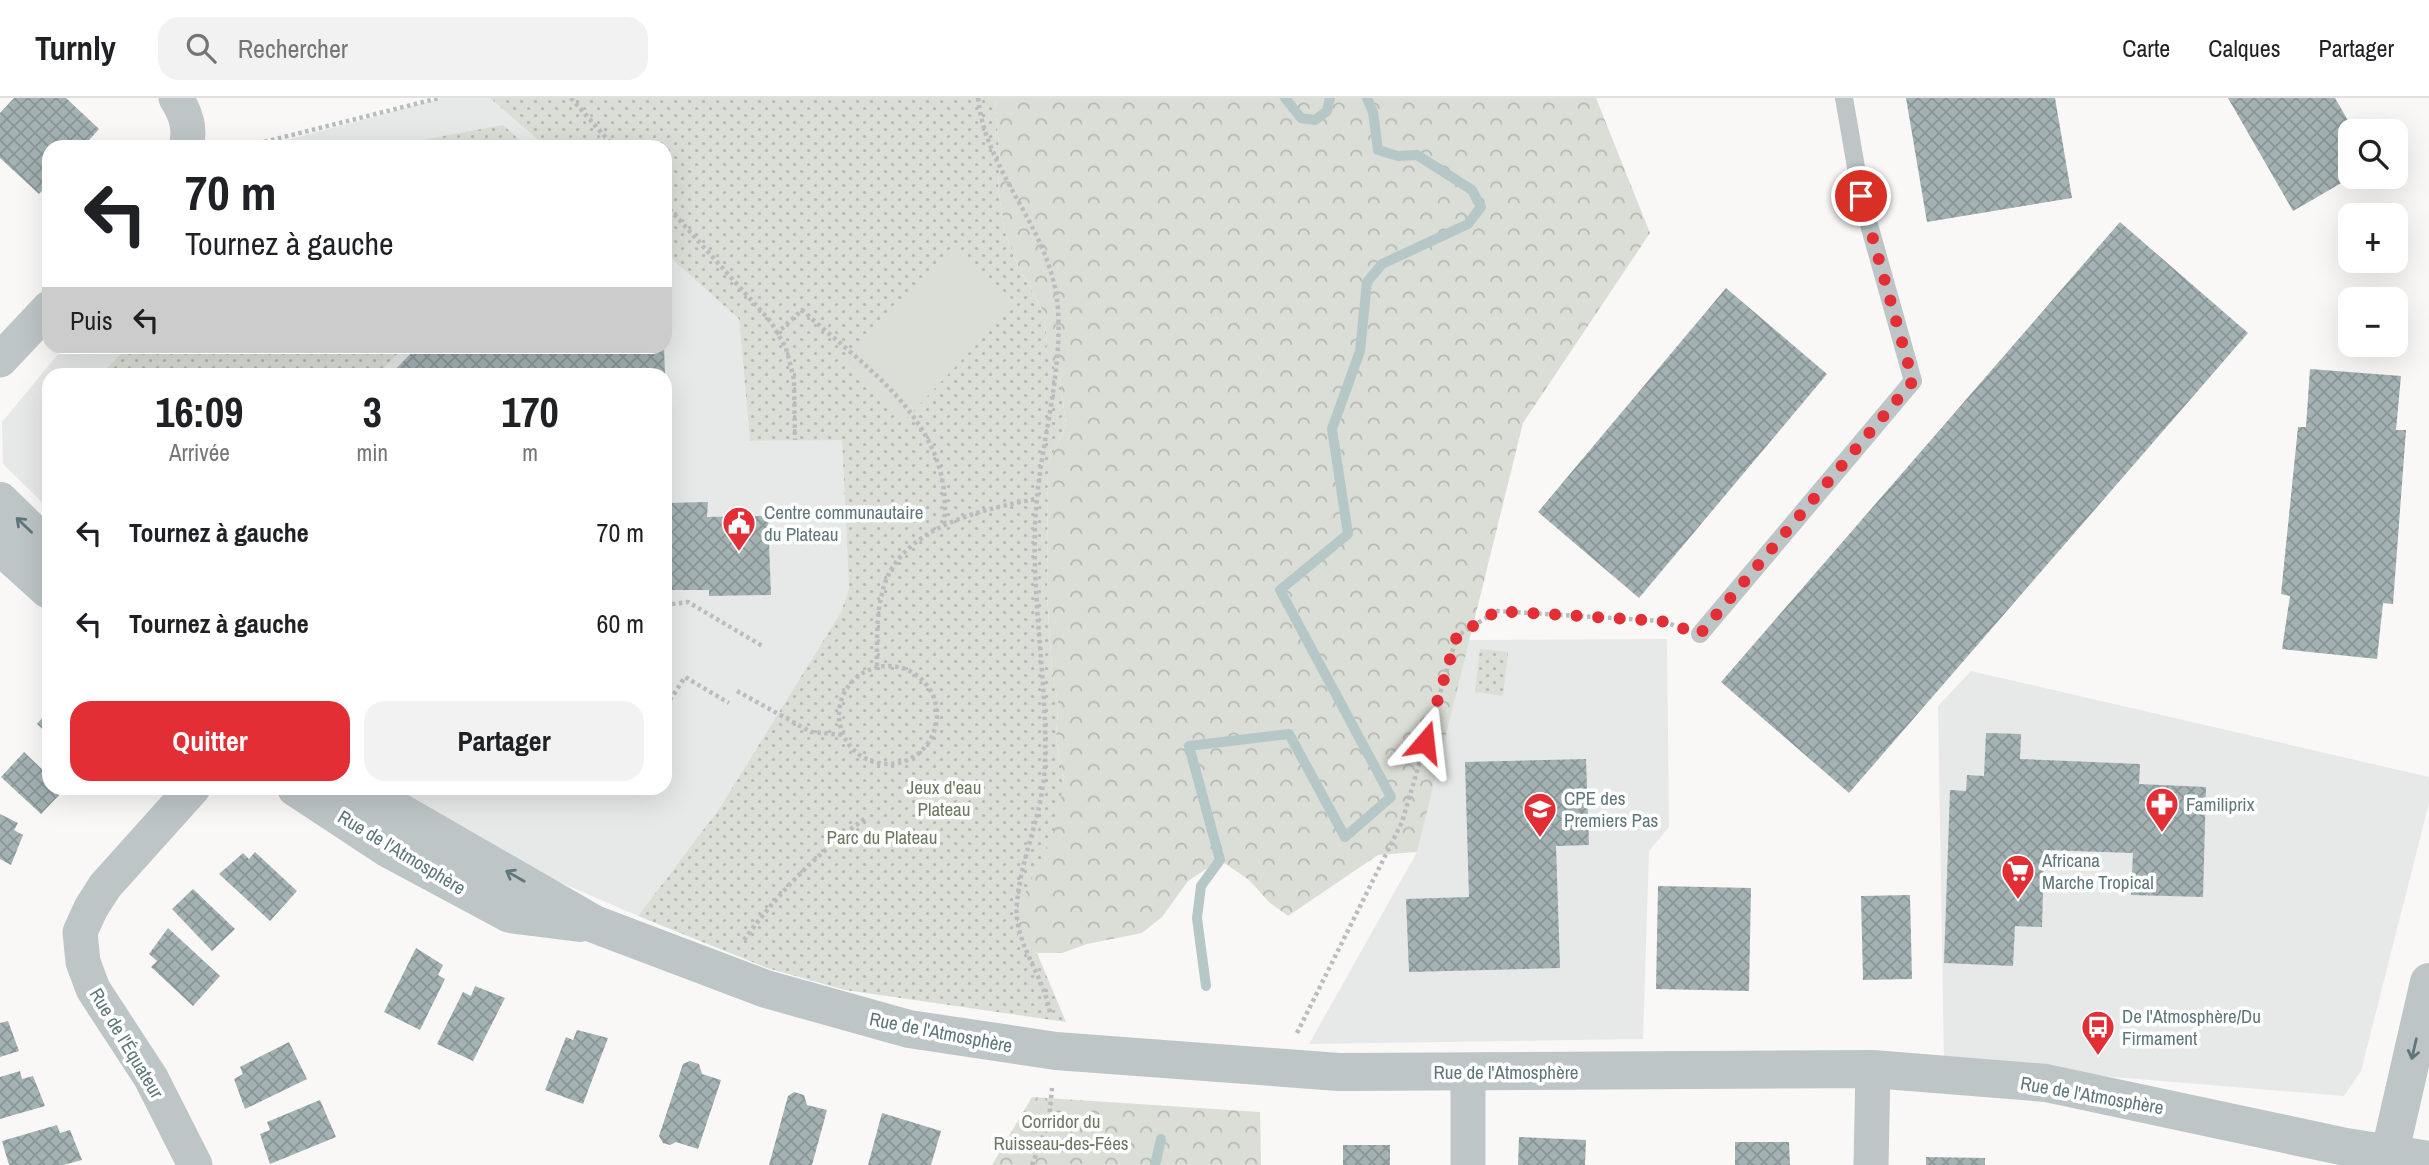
<!DOCTYPE html>
<html lang="fr">
<meta charset="utf-8">
<style>
body{margin:0;font-family:"Archivo Narrow",sans-serif;background:#f2f2f2;color:#202124;height:100vh;display:flex;flex-direction:column;font-size:26px;white-space:nowrap}
*{box-sizing:border-box;margin:0}
p{font-size:23px;color:#757577}
.icon{flex:none;width:38px;height:38px;fill:none;stroke:currentColor;stroke-width:2;stroke-linecap:round;stroke-linejoin:round}
.map{position:relative;flex:1;overflow:hidden}
.panel{position:absolute;left:42px;top:270px;width:630px;height:427px;display:flex;flex-direction:column;background:#fff;border-radius:21px;box-shadow:0 7px 28px #0002}
.panel>*{flex:none}
.guide{position:absolute;left:42px;top:42px;width:630px;height:214px;border-radius:21px;box-shadow:0 7px 28px #0002;background:#fff;color:#202124;overflow:hidden}
.fabs{position:absolute;left:2338px;top:21px;display:grid;gap:14px}
.fabs a{display:grid;place-items:center;width:70px;height:70px;border-radius:14px;background:#fff;box-shadow:0 7px 28px #0002;font-size:35px}
.pin{position:absolute;display:grid;place-items:center;width:60px;height:60px;color:#fff;margin:-30px;border:4px solid #fff;border-radius:50%;box-shadow:0 2px 7px #0007}
.me{position:absolute;width:77px;margin:-38px;rotate:17deg;stroke-linejoin:round;filter:drop-shadow(0 0 5px #0008)}
.turn{display:flex;align-items:center;gap:24px;height:147px;padding:0 28px;font-size:32px}
.turn .icon{width:91px;height:91px;stroke-width:2.5}
.turn b{display:block;font-size:49px;line-height:60px}
.then{display:flex;align-items:center;height:66px;padding:0 28px;background:#0003;gap:14px;font-size:26px}
.eta{display:flex;justify-content:space-evenly;align-items:center;height:119px;text-align:center}
.eta b{font-size:42px;font-weight:700;line-height:49px}
.action{display:flex;gap:14px;margin-top:auto;padding:14px 28px}
.action a{flex:1;height:80px;border-radius:21px;background:#e22e34;color:#fff;font-size:28px;font-weight:700;line-height:80px;text-align:center}
.action a+a{background:#f2f2f2;color:#202124}
ul{padding:0;list-style:none}
li{display:flex;align-items:center;gap:21px;height:91px;padding:0 28px}
li div{flex:1}
li b{display:block;font-size:26px}
li em{font-style:normal}
header{display:flex;align-items:center;gap:42px;box-sizing:border-box;height:98px;padding:0 35px;background:#fff;border-bottom:2px solid #e0e0e0}
header strong{font-size:33px}
nav{display:flex;gap:38px;margin-inline-start:auto;font-size:24px}
.search{width:490px;height:63px;background:#f2f2f2;display:flex;align-items:center;gap:18px;box-sizing:border-box;padding:0 24px;border-radius:21px;color:#757577;font-size:26px}
.map>svg:first-child{display:block}
.built{fill:#e7e8e8}
.forest{fill:url(#forest-crowns)}
.park{fill:url(#park-dots)}
.garden{fill:#dbded6}
.lines{fill:none;stroke-linecap:round;stroke-linejoin:round}
.stream{stroke:#b5c7c7;stroke-width:10}
.building{fill:url(#building-cross-hatch)}
.path{stroke:#b8bebf;stroke-width:4.5;stroke-dasharray:3.5 3.5;stroke-linecap:butt}
.service{stroke:#bdc5c7;stroke-width:18}
.minor{stroke:#bdc5c7;stroke-width:35}
.tertiary{stroke:#bdc5c7;stroke-width:38}
.oneway{stroke:#5f777b}
.route{stroke:#e22e34;stroke-width:12;stroke-dasharray:0 21.6}
.labels{text-anchor:middle;stroke-width:7;stroke-linejoin:round;paint-order:stroke}
.poi-label{font-size:19px;fill:#5f777b;stroke:#fff;text-anchor:start}
.park-label{font-size:19px;fill:#6d7a63;stroke:#fff}
.street-label{font-size:19px;fill:#5f777b;stroke:#fff}
</style>
<header>
<strong>Turnly</strong>
<div class="search"><svg class="icon" aria-label="search" viewBox="0 0 24 24"><circle cx="10" cy="10" r="6"/><path d="M15 15l6 6"/></svg>Rechercher</div>
<nav><a>Carte</a><a>Calques</a><a>Partager</a></nav>
</header>
<div class="map">
<svg width="2429" height="1067" viewBox="0 0 2429 1067">
<defs>
<pattern id="forest-crowns" width="20" height="18" patternUnits="userSpaceOnUse" patternTransform="scale(1.75)"><rect width="20" height="18" fill="#dbded6"/><path d="M2 6a3 3 0 1 1 6 0M12 15a3 3 0 1 1 6 0" fill="none" stroke="#b5b9b3"/></pattern>
<pattern id="park-dots" width="8" height="8" patternUnits="userSpaceOnUse" patternTransform="scale(1.75)"><rect width="8" height="8" fill="#dbded6"/><path d="M2 2h.1M6 6h.1" fill="none" stroke="#b5b9b3" stroke-width="1.8" stroke-linecap="round"/></pattern>
<pattern id="building-cross-hatch" width="8" height="8" patternUnits="userSpaceOnUse" patternTransform="scale(1.75)"><rect width="8" height="8" fill="#a4b2b4"/><path d="M0 0l8 8M0 8l8-8" fill="none" stroke="#899697"/></pattern>
</defs>
<rect width="100%" height="100%" fill="#f9f8f7"/>
<path class="built" d="M442,0H490L546,49H261Z
M665,155L739,221L750,343L842,341L849,491L841,514L719,711L638,818L469,745L382,690H665V276H49V411L3,366L2,324L64,249L665,248Z
M1667,541L1669,729L1649,753L1643,941L1309,946L1417,754L1468,542Z
M1971,573L2429,679V705L2361,973L2344,998L1944,965L1938,608Z"/>
<path class="forest" d="M995,0H1596L1650,135L1523,325L1417,754L1378,757L1288,818L1270,805L1249,782L1220,762L1188,783L1162,819L1142,835L1087,846L1062,855H1037L1018,842V810L1064,684L1056,640L1058,606L1052,573L1047,496L1048,367L1066,326L1060,282L1047,254L1045,217L1017,166L1005,134L998,90L1000,63Z
M1032,999L1260,1014L1261,1067H992Z"/>
<path class="park" d="M490,0H995L1000,63L998,90L1005,134L1017,166L1045,217L1047,254L1060,282L1066,326L1048,367L1047,496L1052,573L1058,606L1056,640L1064,684L1054,733L1018,810V842L1037,855L1066,924L845,892L767,870L638,818L719,711L841,514L849,491L842,342L750,343L739,221L665,155V49H546Z
M503,27L527,49H385Z
M128,249V248L404,249L378,276H101Z
M1480,551L1508,554L1503,598L1475,594Z"/>
<path class="garden" d="M956,149L1016,205L905,322L845,267Z"/>
<g class="lines">
<path class="stream" d="M1285,0L1301,20L1315,22L1327,13L1330,0
M1206,888L1197,820L1201,788L1220,762L1189,648L1289,636L1345,739L1391,699L1280,492L1348,436L1332,331L1360,253L1367,184L1382,166L1468,126L1481,109L1472,92L1417,57L1398,58L1378,52L1373,14L1367,0
M1155,1067L1161,1041"/>
</g>
<path class="building" d="M14,0H66L99,31L83,49H49V85L39,96L0,60V15Z
M1906,0H2055L2072,100L1927,124Z
M2228,0H2335L2354,33H2350V80L2293,113Z
M2120,124L2248,235L1849,695L1721,584Z
M1726,190L1827,276L1639,500L1538,414Z
M418,248H664L665,276H391Z
M2310,271L2401,278L2396,332H2406L2393,506L2383,505L2377,561L2282,551L2290,498L2281,496L2298,329H2306Z
M708,404L707,419L768,418L771,497L709,498V492H665V405Z
M49,612V637L37,626Z
M1986,635L2021,636L2020,661L2140,666L2139,686L2206,689L2203,799L2131,797L2133,755L2044,752L2042,829L2015,828L2013,868L1944,865L1950,692L1966,693L1967,677L1984,678Z
M24,654L49,678V690L64,692L41,716L1,679Z
M1586,661L1589,747L1556,748L1560,870L1409,874L1406,801L1469,799L1465,664Z
M0,716L18,725L14,732L23,737L11,767L0,761Z
M255,754L297,793L270,823L219,776L243,755L249,761Z
M1658,788L1751,790L1749,893L1656,891Z
M193,791L235,831L212,853L172,811Z
M1910,797L1912,881L1863,882L1861,798Z
M168,830L220,878L193,908L151,869L157,863L149,856Z
M416,850L443,867L438,877L445,881L420,932L384,914Z
M475,888L505,900L473,963L437,946L463,894L471,898Z
M8,923L19,953L0,959V925Z
M577,932L608,940L583,1006L545,992L566,939L573,942Z
M289,944L307,981L245,1011L234,981L243,976L240,969Z
M690,963L699,966L702,976L721,982L698,1051L676,1044L670,1047L663,1045L659,1038L683,966Z
M20,973L22,981L33,978L45,1008L0,1021V979Z
M794,994L804,997L807,1007L827,1012L812,1067H769L788,998Z
M320,1002L336,1039L270,1066L260,1036L270,1032L267,1024Z
M882,1015L941,1033L931,1067H868Z
M57,1027L60,1035L70,1032L82,1062L63,1067H9L2,1043Z
M1519,1039L1586,1042L1585,1067H1518Z
M1735,1044H1789L1790,1067H1735Z
M1343,1047H1390V1067H1343Z
M1926,1059L1985,1060V1067H1926Z"/>
<g class="lines">
<path class="path" d="M571,0L614,49
M978,0C986,77 1052,130 1058,211C1062,275 1043,337 1037,400C1028,485 1048,579 1045,665C1044,713 1021,758 1017,805C1013,846 1044,876 1050,915
M244,49L439,0
M665,106L771,224L786,250L794,281L795,342
M776,236L802,212C868,272 955,326 944,427
M665,507L688,504L764,549
M839 617a49 49 0 1 1 98 0a49 49 0 1 1-98 0Z
M877,568C877,541 876,514 884,488C903,428 984,411 1036,401
M737,593L811,634L843,637
M665,597L670,602L685,579L729,605
M744,842C779,794 818,754 867,719
M1297,935L1402,724L1457,538L1497,513L1661,523L1676,528
M1032,1067L1049,1022L1052,990"/>
<path class="service" d="M1700,536L1913,283L1861,98L1844,0"/>
<path class="minor" d="M176,0C186,16 191,31 186,49
M0,262L49,210
M193,690L105,788L91,810L80,834L83,864L93,891L151,980L195,1067
M1468,975V1067
M1871,1067L1873,971"/>
<path class="tertiary" d="M0,403L49,451
M0,448L49,492
M296,690L387,750L510,816L580,825
M358,690L594,826L766,891L909,931L1056,953L1339,974L1873,971L2046,985L2346,1049L2429,1062
M2387,1067L2429,884"/>
</g>
<defs><path id="oneway-shaft" d="M-6 0H5M1.5-3L5.5 0L1.5 3" fill="none" stroke-width="1.6" stroke-linecap="round" stroke-linejoin="round" transform="scale(1.75)"/></defs>
<g class="oneway">
<use href="#oneway-shaft" transform="translate(24 427) rotate(-136)"/>
<use href="#oneway-shaft" transform="translate(515 778) rotate(-150)"/>
<use href="#oneway-shaft" transform="translate(2414 951) rotate(103)"/>
</g>
<g class="lines">
<path class="route" d="M1425,644L1457,538L1497,513L1661,523L1700,536L1913,283L1861,98"/>
</g>
<defs>
<symbol id="civic-pin" viewBox="-11 -11 22 30"><path d="M0 17L-7.5 6A9.5 9.5 0 1 1 7.5 6Z" fill="#e22e34" stroke="#fff"/><path d="M-.6-6.5H3V-4.5H.6V-3L4-1V1h2V6H-6V1h2V-1L-.6-3ZM-1.2 2.5V6h2.4V2.5Z" fill="#fff"/></symbol>
<symbol id="pharmacy-pin" viewBox="-11 -11 22 30"><path d="M0 17L-7.5 6A9.5 9.5 0 1 1 7.5 6Z" fill="#e22e34" stroke="#fff"/><path d="M-2-6h4v4h4v4h-4v4h-4v-4h-4v-4h4Z" fill="#fff"/></symbol>
<symbol id="school-pin" viewBox="-11 -11 22 30"><path d="M0 17L-7.5 6A9.5 9.5 0 1 1 7.5 6Z" fill="#e22e34" stroke="#fff"/><path d="M0-5L7-2L0 1L-7-2ZM-4 1L0 2.5L4 1V4Q0 6-4 4Z" fill="#fff"/></symbol>
<symbol id="supermarket-pin" viewBox="-11 -11 22 30"><path d="M0 17L-7.5 6A9.5 9.5 0 1 1 7.5 6Z" fill="#e22e34" stroke="#fff"/><path d="M-6-5.5h2.5l.6 2H6L4.5 2H-2.5L-4.4-4H-6ZM-1.5 3.2a1.3 1.3 0 1 0 .1 0ZM3 3.2a1.3 1.3 0 1 0 .1 0Z" fill="#fff"/></symbol>
<symbol id="bus-pin" viewBox="-11 -11 22 30"><path d="M0 17L-7.5 6A9.5 9.5 0 1 1 7.5 6Z" fill="#e22e34" stroke="#fff"/><path d="M-5-6H5V4H4V6H2V4H-2V6H-4V4H-5ZM-3.5-4V0h7V-4ZM-3.5 1.2v1.5H-2V1.2ZM2 1.2v1.5H3.5V1.2Z" fill="#fff"/></symbol>
</defs>
<g fill-rule="evenodd">
<use href="#civic-pin" x="720" y="406" width="38" height="52"/>
<use href="#pharmacy-pin" x="2143" y="687" width="38" height="52"/>
<use href="#school-pin" x="1521" y="692" width="38" height="52"/>
<use href="#supermarket-pin" x="1999" y="754" width="38" height="52"/>
<use href="#bus-pin" x="2079" y="910" width="38" height="52"/>
</g>
<g class="labels">
<g class="poi-label">
<text x="764" y="421">Centre communautaire<tspan x="764" dy="22">du Plateau</tspan></text>
<text x="1564" y="707">CPE des<tspan x="1564" dy="22">Premiers Pas</tspan></text>
<text x="2186" y="713">Familiprix</text>
<text x="2042" y="769">Africana<tspan x="2042" dy="22">Marche Tropical</tspan></text>
<text x="2122" y="925">De l'Atmosphère/Du<tspan x="2122" dy="22">Firmament</tspan></text>
</g>
<g class="park-label">
<text x="944" y="696">Jeux d'eau<tspan x="944" dy="22">Plateau</tspan></text>
<text x="882" y="746">Parc du Plateau</text>
<text x="1061" y="1030">Corridor du<tspan x="1061" dy="22">Ruisseau-des-Fées</tspan></text>
</g>
<g class="street-label">
<text transform="translate(402 754) rotate(31)" y="7">Rue de l'Atmosphère</text>
<text transform="translate(941 934) rotate(11)" y="7">Rue de l'Atmosphère</text>
<text transform="translate(127 945) rotate(59)" y="7">Rue de l'Équateur</text>
<text x="1506" y="981">Rue de l'Atmosphère</text>
<text transform="translate(2092 997) rotate(10)" y="7">Rue de l'Atmosphère</text>
</g>
</g>
</svg>
<div class="fabs">
<a><svg class="icon" aria-label="search" viewBox="0 0 24 24"><circle cx="10" cy="10" r="6"/><path d="M15 15l6 6"/></svg></a>
<a>+</a>
<a>−</a>
</div>
<div class="pin" style="left:1861px;top:98px;background:#d93025"><svg class="icon" aria-label="arrive" viewBox="0 0 24 24"><path d="M6 21V4h12l-3 4 3 4H6"/></svg></div>
<svg class="me" style="left:1425px;top:644px" viewBox="-20 -20 40 40"><path d="M0-17L14 15 0 8-14 15z" fill="#e22e34" stroke="#fff" stroke-width="4"/></svg>
<div class="guide">
<div class="turn"><svg class="icon" aria-label="left" viewBox="0 0 24 24"><path d="M17 20v-9H6M10 6l-5 5 5 5"/></svg><div><b>70 m</b>Tournez à gauche</div></div>
<div class="then">Puis<svg class="icon" aria-label="left" viewBox="0 0 24 24"><path d="M17 20v-9H6M10 6l-5 5 5 5"/></svg></div>
</div>
<section class="panel">
<div class="eta">
<div><b>16:09</b><p>Arrivée</p></div>
<div><b>3</b><p>min</p></div>
<div><b>170</b><p>m</p></div>
</div>
<ul>
<li><svg class="icon" aria-label="left" viewBox="0 0 24 24"><path d="M17 20v-9H6M10 6l-5 5 5 5"/></svg><div><b>Tournez à gauche</b></div><em>70 m</em></li>
<li><svg class="icon" aria-label="left" viewBox="0 0 24 24"><path d="M17 20v-9H6M10 6l-5 5 5 5"/></svg><div><b>Tournez à gauche</b></div><em>60 m</em></li>
</ul>
<div class="action"><a>Quitter</a><a>Partager</a></div>
</section>
</div>
